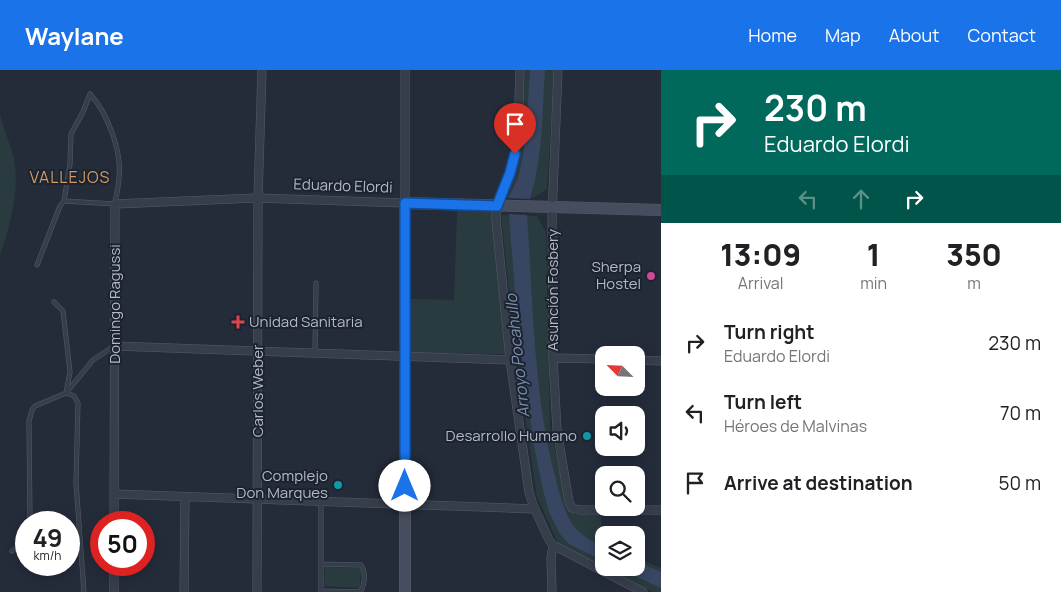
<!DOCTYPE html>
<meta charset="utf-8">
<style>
body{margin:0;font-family:Manrope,sans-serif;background:#f2f2f2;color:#202124;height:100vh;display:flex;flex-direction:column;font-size:19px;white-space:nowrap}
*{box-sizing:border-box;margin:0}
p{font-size:16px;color:#757577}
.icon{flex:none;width:28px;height:28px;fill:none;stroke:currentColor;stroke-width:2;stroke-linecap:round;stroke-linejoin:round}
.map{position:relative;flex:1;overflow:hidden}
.panel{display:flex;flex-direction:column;background:#fff;width:400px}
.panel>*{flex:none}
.banner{background:#00695c;color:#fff;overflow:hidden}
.needle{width:32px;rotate:294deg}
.buttons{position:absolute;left:595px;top:276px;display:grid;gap:10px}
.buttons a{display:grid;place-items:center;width:50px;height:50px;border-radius:10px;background:#fff;box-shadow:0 2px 12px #0003;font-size:25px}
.speed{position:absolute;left:15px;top:441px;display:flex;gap:10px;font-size:25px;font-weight:700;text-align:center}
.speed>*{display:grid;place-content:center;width:65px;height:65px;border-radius:50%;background:#fff;box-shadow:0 2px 12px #0003;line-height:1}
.speed small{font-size:12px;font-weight:400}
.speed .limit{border:8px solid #d22;background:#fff;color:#111}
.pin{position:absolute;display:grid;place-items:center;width:42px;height:42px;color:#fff;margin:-51px -21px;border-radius:50% 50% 50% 0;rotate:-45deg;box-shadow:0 0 5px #0007}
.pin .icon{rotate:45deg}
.me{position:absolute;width:55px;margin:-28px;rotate:0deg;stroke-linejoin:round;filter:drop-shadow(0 0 4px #0008)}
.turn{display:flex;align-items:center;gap:18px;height:105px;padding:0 20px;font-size:22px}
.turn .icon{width:65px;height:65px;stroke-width:2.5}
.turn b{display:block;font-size:35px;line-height:42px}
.lanes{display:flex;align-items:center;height:48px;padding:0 20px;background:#0003;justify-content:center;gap:25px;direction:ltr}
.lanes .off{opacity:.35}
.eta{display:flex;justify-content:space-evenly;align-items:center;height:85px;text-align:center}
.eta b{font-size:30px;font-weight:800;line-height:35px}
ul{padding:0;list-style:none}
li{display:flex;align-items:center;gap:15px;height:70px;padding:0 20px}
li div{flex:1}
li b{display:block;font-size:19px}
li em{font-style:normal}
header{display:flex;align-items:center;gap:30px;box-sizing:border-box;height:70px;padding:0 25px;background:#1a73e8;color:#fff}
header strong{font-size:24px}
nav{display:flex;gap:28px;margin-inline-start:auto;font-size:18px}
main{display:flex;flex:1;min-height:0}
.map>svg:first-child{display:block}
.green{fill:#293b3e}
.water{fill:#384661}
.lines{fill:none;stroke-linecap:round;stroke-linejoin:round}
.lane-casing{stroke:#555c69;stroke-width:5}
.street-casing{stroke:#555c69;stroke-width:9}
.secondary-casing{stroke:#555c69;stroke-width:12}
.lane{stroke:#373e4b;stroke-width:4}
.street{stroke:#373e4b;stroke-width:8}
.secondary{stroke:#464d5e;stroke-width:11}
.route-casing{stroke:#114b97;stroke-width:12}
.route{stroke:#1a73e8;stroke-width:9}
.hotel-dot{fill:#d1479c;stroke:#1c2330;stroke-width:2}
.health-dot{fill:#e0444e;stroke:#1c2330;stroke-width:2}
.culture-dot{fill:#0f9aa8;stroke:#1c2330;stroke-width:2}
.labels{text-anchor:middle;stroke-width:4;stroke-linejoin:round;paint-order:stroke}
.street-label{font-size:15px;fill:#b3b9c6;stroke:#1c2330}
.poi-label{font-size:15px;fill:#b3b9c6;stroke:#1c2330;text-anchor:end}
.neighbourhood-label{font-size:16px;letter-spacing:1px;fill:#cf9b65;stroke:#1c2330}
.water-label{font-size:16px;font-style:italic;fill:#7c8ead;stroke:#1c2330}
</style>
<header>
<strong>Waylane</strong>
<nav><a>Home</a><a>Map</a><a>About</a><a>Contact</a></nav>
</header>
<main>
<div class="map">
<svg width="661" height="522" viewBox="0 0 661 522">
<rect width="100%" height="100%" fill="#242c3a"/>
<path class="green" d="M525,0H554L547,119L533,128L503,127L515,95Z
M0,44C3,59 11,74 14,89C20,121 10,155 0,186Z
M457,140L492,141L506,284L410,283V229L454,230Z
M501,145L537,146L546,162L550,358L568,439L576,445H601V472L604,473V497L558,473L537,427L516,285Z
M636,487L661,498V522H653L606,498H636Z
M325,497L361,498L360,518L324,516Z"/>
<path class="water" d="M530,0H545C542,44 543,87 530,129L508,128C512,120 517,112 519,104C528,70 527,34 530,0Z
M509,144L527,145C533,229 533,315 553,398C558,417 562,439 573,455C580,466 593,471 604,477V491L569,474L560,464L549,442L543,420L534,376L517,250Z
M636,491L661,502V518L617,498H636Z"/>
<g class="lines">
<defs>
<path id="lane" d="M37,195L60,136L64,131L115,134C116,125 119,116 119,107C122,81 107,42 90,24L83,42L71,64L70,94L64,131
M54,232L63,241L70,302L66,323L74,326L78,333L76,413L84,522
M315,283L316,213
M30,452L29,351L32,340L35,336L66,323L93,290L114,276
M12,481L15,479L26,480
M321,521L360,522C365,516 366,501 361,495L321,494
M321,522V432"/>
<path id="street" d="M520,0C519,28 519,63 514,90C509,110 496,127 496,149L510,290L529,422L533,435L549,470L553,475L643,522
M558,0L552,146L553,288L557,360L569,432L572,438L579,440H661
M114,276L510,290
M553,288L604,289
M636,290L661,291
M114,424L535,439
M114,452L115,134L258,128L405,133V0
M114,522V495
M184,522L185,427
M257,522L258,128L262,0
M552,522L551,488L553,475"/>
<path id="secondary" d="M405,522V133L661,140"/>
</defs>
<use href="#lane" class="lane-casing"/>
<use href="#street" class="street-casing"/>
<use href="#secondary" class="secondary-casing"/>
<use href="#lane" class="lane"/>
<use href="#street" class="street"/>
<use href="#secondary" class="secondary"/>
</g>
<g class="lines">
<defs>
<path id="route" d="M405,416V133L497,136L510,103L515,84"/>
</defs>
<use href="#route" class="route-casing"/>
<use href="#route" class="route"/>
</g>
<circle class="hotel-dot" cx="651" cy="206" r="5"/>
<path class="health-dot" d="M235.5 244.5h5v5h5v5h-5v5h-5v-5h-5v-5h5z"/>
<g class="culture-dot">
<circle cx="587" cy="366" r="5"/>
<circle cx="338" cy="415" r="5"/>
</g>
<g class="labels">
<g class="street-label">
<text transform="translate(343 116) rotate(2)" y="5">Eduardo Elordi</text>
<text transform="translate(553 220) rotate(-90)" y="5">Asunción Fosbery</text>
<text transform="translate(115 234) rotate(-90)" y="5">Domingo Ragussi</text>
<text transform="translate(258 321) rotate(-90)" y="5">Carlos Weber</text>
</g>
<g class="poi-label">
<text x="641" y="202">Sherpa<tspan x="641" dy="17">Hostel</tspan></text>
<text x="249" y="257" text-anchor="start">Unidad Sanitaria</text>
<text x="577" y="371">Desarrollo Humano</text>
<text x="328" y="411">Complejo<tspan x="328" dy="17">Don Marques</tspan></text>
</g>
<g class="neighbourhood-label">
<text x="70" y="113">VALLEJOS</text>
</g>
<g class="water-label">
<text transform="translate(517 286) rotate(-96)" y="6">Arroyo Pocahullo</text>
</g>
</g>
</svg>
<div class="buttons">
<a><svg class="needle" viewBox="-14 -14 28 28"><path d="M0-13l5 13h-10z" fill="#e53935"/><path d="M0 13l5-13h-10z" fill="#757577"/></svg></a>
<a><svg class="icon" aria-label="sound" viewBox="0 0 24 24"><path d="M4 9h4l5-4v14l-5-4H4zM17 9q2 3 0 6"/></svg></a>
<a><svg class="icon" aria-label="search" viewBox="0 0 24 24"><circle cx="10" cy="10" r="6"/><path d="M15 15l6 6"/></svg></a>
<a><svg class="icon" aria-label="layers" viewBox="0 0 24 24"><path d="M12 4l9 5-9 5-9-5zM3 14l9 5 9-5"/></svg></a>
</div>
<div class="speed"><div>49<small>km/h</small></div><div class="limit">50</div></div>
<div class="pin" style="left:515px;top:84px;background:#d93025"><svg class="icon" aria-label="arrive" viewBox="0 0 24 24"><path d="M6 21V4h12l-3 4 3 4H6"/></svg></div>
<svg class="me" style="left:405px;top:416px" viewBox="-20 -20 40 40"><circle r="19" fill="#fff"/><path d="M0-13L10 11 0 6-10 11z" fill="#1a73e8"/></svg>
</div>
<section class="panel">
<div class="banner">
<div class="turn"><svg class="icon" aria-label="right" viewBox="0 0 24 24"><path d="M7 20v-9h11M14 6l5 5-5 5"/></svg><div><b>230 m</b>Eduardo Elordi</div></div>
<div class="lanes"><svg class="icon off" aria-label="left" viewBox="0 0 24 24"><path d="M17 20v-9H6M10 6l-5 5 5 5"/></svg><svg class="icon off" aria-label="ahead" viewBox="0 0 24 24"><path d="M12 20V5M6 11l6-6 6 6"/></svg><svg class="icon" aria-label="right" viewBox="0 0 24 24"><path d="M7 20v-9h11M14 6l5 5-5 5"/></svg></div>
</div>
<div class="eta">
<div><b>13:09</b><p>Arrival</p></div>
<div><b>1</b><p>min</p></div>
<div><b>350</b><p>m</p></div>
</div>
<ul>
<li><svg class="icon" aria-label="right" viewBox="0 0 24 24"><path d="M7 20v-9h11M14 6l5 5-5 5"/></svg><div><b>Turn right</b><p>Eduardo Elordi</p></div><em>230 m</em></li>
<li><svg class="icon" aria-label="left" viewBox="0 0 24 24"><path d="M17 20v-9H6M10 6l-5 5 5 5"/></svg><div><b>Turn left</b><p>Héroes de Malvinas</p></div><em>70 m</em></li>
<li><svg class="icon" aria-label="arrive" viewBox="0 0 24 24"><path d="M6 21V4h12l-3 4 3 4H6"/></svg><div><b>Arrive at destination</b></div><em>50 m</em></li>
</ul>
</section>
</main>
